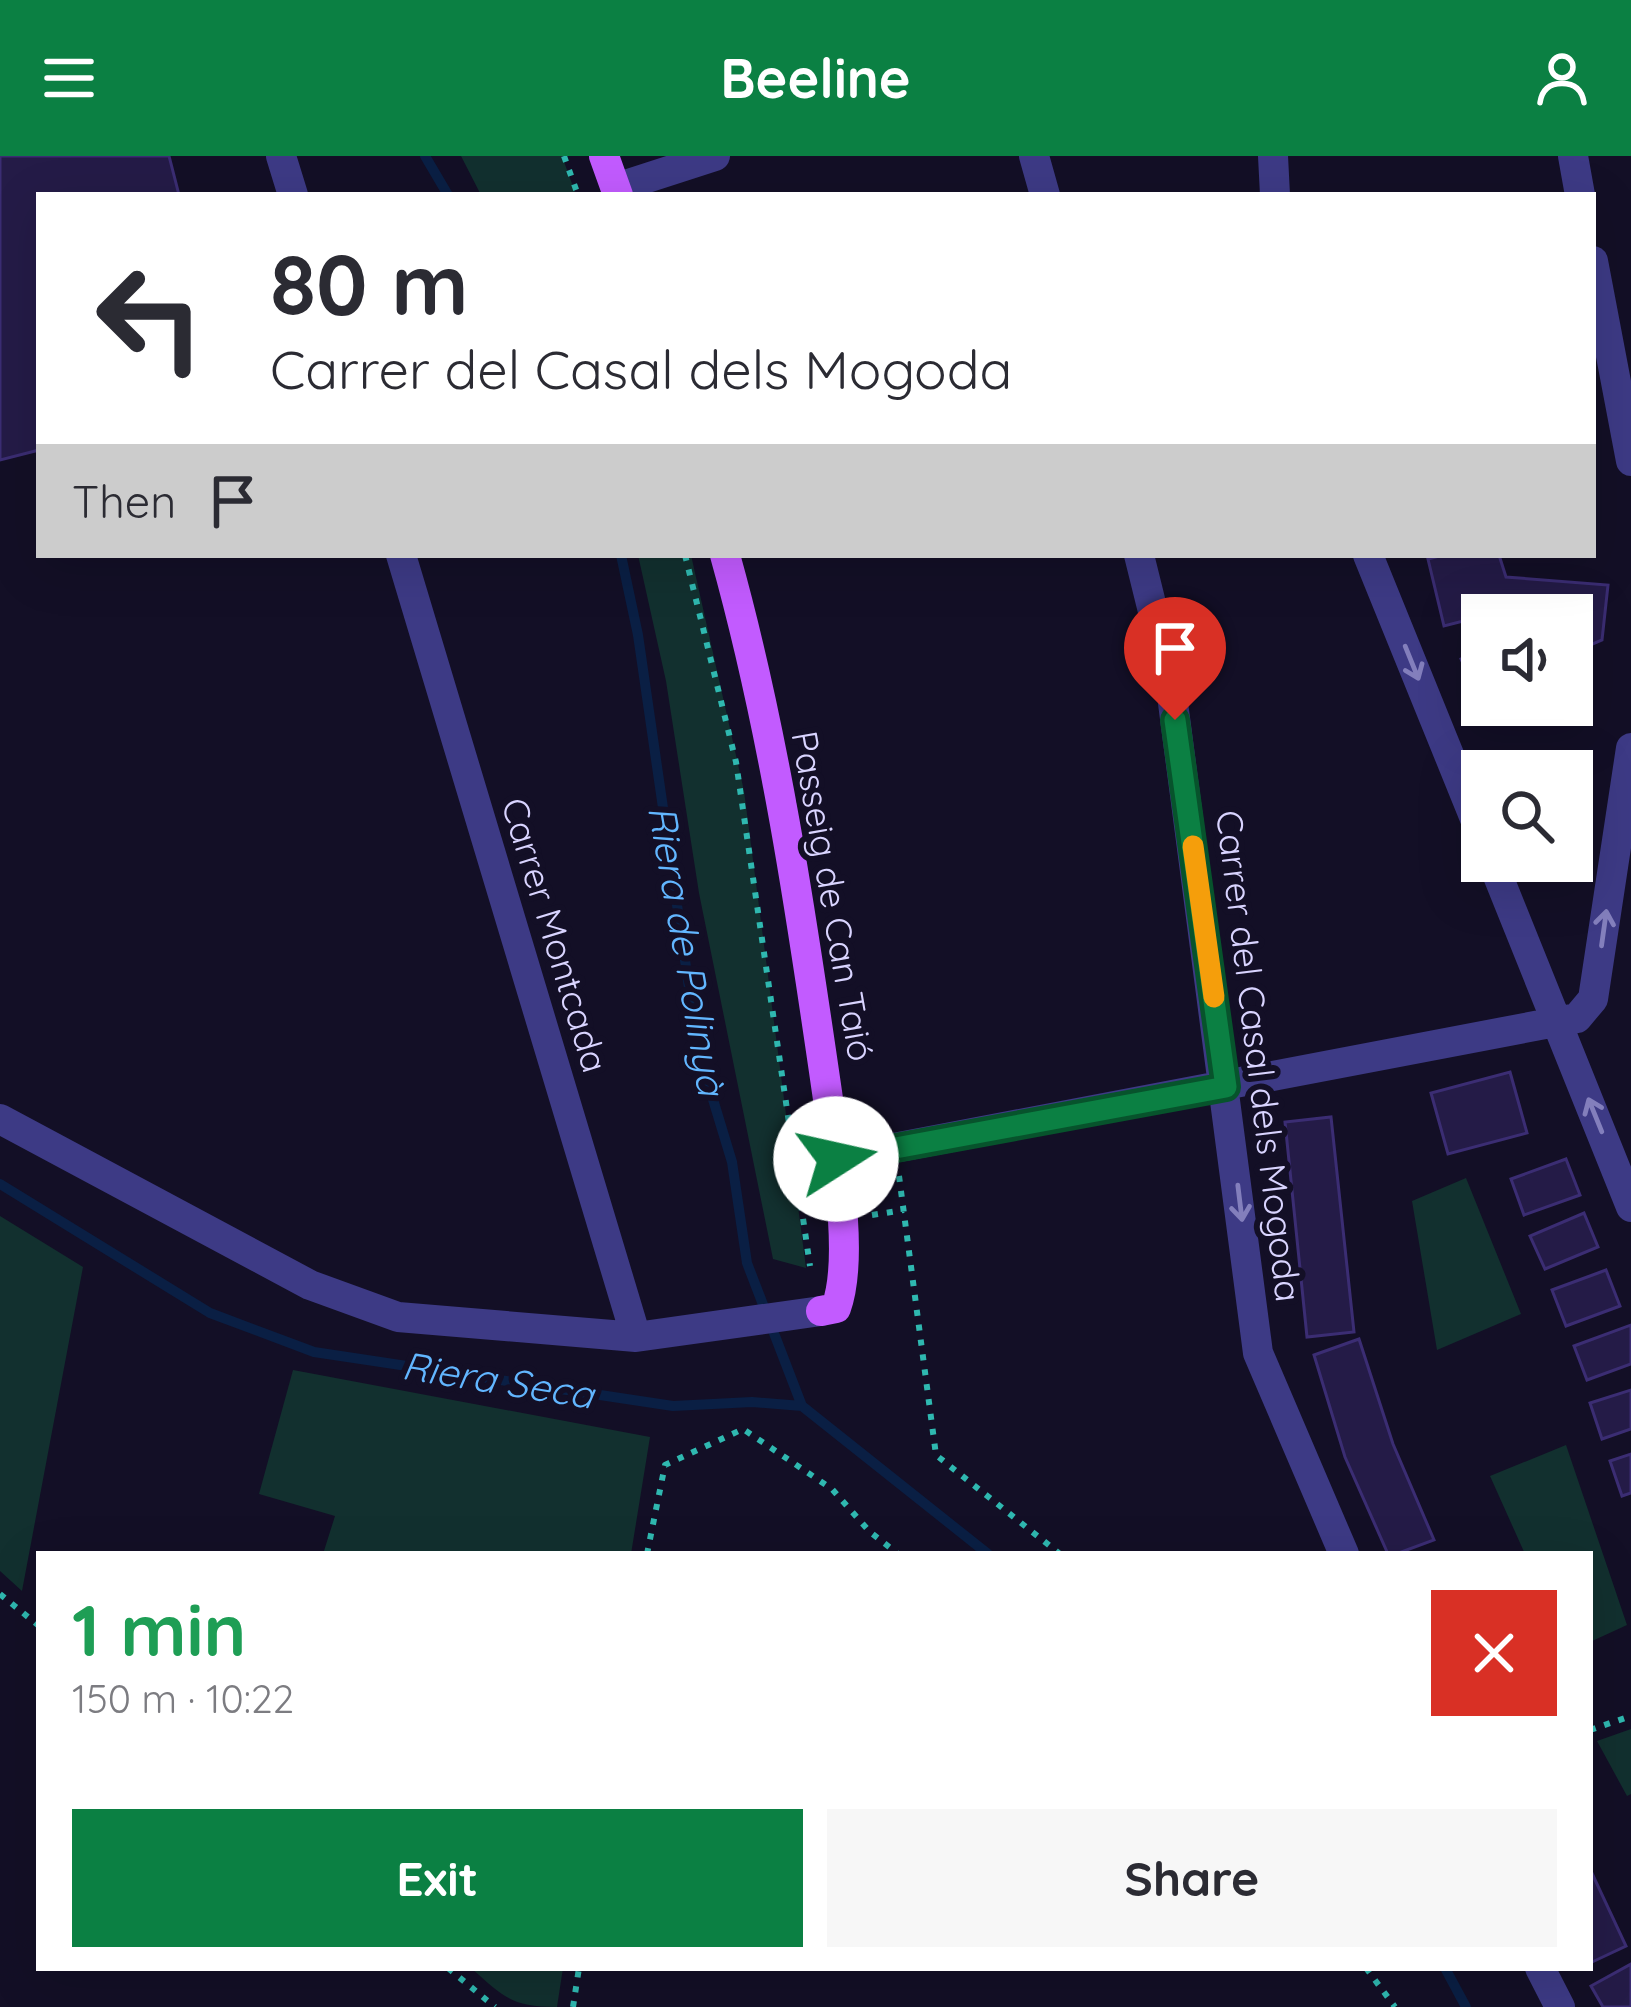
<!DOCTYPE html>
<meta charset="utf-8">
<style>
body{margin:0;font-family:Quicksand,sans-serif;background:#f7f7f7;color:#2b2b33;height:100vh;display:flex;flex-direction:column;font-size:45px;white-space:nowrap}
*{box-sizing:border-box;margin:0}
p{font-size:39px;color:#7c7c81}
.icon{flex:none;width:66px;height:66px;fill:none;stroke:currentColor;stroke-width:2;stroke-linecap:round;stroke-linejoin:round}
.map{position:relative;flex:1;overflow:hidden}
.details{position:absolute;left:36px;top:1395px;width:1557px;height:420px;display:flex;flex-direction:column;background:#fff;border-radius:0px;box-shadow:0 12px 48px #0002}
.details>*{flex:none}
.hud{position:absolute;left:36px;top:36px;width:1560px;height:366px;border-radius:0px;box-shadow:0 12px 48px #0002;background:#fff;color:#2b2b33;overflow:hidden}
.buttons{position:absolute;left:1461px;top:438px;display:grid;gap:24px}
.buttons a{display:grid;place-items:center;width:132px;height:132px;border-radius:0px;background:#fff;box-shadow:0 12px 48px #0002;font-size:60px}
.pin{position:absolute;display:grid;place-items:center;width:102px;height:102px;color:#fff;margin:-123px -51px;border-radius:50% 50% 50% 0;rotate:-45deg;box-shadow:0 0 12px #0007}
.pin .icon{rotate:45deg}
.me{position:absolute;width:132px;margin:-66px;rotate:80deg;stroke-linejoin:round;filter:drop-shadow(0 0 9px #0008)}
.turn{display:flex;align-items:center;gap:42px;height:252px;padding:0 36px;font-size:54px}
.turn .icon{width:156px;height:156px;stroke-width:2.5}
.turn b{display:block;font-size:84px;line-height:102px}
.then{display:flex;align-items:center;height:114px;padding:0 36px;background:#0003;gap:24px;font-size:45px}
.round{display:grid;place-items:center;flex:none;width:126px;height:126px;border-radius:0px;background:#f7f7f7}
.head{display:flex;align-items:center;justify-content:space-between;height:204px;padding:0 36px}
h1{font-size:72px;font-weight:800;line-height:90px;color:#1e9e55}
.primary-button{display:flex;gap:24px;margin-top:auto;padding:24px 36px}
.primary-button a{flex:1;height:138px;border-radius:0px;background:#0b8043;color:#fff;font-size:48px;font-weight:800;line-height:138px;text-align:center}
.primary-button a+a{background:#f7f7f7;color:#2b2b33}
header{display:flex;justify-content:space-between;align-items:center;height:156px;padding:0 36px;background:#0b8043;color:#fff;font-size:54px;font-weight:800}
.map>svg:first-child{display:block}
.green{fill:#12302f}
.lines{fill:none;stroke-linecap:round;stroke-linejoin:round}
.stream{stroke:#0a1f44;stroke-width:10}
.building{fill:#241b47;stroke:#3b2d73;stroke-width:3}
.path{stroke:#2fb8b0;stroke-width:6;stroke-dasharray:6 9;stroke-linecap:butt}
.minor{stroke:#3d3a85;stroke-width:30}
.major{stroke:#c25bff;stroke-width:30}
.oneway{stroke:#837fbc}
.route-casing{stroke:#07532c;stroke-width:30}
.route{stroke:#0b8043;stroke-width:21}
.slow{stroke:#f59e0b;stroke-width:21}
.labels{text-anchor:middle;stroke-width:12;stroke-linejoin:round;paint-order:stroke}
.street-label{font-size:36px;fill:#d9d4ff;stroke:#130f26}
.water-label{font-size:39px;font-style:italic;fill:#62b6ff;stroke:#130f26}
</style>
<header><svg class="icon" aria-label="menu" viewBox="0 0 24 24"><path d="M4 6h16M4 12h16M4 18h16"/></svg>Beeline<svg class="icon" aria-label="person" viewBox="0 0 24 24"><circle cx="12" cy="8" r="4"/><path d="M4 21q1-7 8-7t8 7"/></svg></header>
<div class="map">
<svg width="1631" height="1851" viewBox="0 0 1631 1851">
<rect width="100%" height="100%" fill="#130f26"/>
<path class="green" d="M461,0H562L576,39H481Z
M638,399H691L744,635L806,1112L773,1103L699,737L666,525Z
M1466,1022L1521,1158L1437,1194L1412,1045Z
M0,1060L83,1111L22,1435L0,1415Z
M293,1214L650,1281L631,1398H323L335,1360L259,1338Z
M1566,1289L1627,1469L1590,1486V1398H1525L1490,1320Z
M1631,1573V1638L1627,1640L1597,1585Z
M471,1812H563L557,1851C511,1851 504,1841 471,1812Z"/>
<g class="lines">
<path class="stream" d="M425,0L448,39
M621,399L638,479L698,894L732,1006L747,1107L802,1250
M0,1028L210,1157L314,1196L673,1250L752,1246L802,1250L988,1398
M1445,1812L1466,1851"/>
</g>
<path class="building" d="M0,0H169L179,39H39V294L0,304Z
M1443,399H1499L1506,421L1608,429L1602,484L1572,497V459H1482V488L1471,463L1444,470L1428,403Z
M1482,492V539L1478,541L1461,503Z
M1510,916L1527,977L1448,998L1431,937Z
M1331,961L1354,1176L1307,1181L1285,966Z
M1566,1003L1580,1039L1524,1059L1511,1023Z
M1584,1057L1598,1091L1545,1113L1530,1080Z
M1606,1114L1620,1150L1566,1170L1552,1134Z
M1631,1169V1208L1587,1224L1574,1190Z
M1359,1183L1393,1288L1434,1384L1396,1398H1388L1345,1301L1314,1199Z
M1631,1234V1273L1602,1283L1590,1247Z
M1631,1298V1337L1622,1340L1610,1305Z
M1590,1713L1626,1790L1590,1807Z
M1631,1808V1851H1603L1591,1830Z"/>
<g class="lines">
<path class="path" d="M564,0L578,39
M685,399L736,606L810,1110
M899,1020L936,1299L1060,1398
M872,1059L904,1054
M647,1398L665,1309L743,1273L832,1333L870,1376L898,1398
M0,1438L39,1470
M1590,1574L1631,1560
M448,1812L495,1851
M1366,1812L1395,1851
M573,1851L579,1812"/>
<path class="minor" d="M281,0L293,39
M1034,0L1045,39
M1273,0L1275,39
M1573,0L1580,39
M616,32L715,0
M1593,105L1631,305
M401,399L636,1181
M1139,399L1170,524L1258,1197L1344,1398
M1368,399L1482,680
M1492,705L1631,1051
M0,963L310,1129L398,1161L636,1181L821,1155
M836,1003L1577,862L1593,843L1631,592
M1540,1812L1560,1851"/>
<path class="major" d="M604,0L618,39
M725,399C774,574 801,756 827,936C835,994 855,1100 836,1152L821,1155"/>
</g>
<defs><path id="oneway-shaft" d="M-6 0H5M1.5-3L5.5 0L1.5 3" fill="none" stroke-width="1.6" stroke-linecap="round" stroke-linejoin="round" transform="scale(3)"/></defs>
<g class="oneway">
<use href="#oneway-shaft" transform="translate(1412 507) rotate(68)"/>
<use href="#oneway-shaft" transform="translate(1604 772) rotate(-82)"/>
<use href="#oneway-shaft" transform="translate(1595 959) rotate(-112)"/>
<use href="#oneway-shaft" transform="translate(1240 1047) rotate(83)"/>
</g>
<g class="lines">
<defs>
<path id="route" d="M836,1003L1226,931L1175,564"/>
</defs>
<use href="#route" class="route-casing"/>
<use href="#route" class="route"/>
<path class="slow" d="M1193,690L1214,841"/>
</g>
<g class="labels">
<g class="street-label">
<text transform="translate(833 740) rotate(80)" y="13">Passeig de Can Taió</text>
<text transform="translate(555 779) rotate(73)" y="13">Carrer Montcada</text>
<text transform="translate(1259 900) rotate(83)" y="13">Carrer del Casal dels Mogoda</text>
</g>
<g class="water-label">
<text transform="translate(687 794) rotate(80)" y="14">Riera de Polinyà</text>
<text transform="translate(498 1224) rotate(9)" y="14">Riera Seca</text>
</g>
</g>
</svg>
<div class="buttons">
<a><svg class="icon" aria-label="sound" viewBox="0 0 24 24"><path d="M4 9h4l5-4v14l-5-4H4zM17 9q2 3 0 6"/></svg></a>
<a><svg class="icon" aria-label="search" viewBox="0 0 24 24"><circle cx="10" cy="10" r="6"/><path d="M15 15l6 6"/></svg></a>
</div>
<div class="pin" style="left:1175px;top:564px;background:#d93025"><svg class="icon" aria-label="arrive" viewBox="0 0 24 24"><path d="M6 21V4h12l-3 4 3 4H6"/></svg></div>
<svg class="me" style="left:836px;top:1003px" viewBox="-20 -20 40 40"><circle r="19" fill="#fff"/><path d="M0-13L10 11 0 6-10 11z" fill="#0b8043"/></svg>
<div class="hud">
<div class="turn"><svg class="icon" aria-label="left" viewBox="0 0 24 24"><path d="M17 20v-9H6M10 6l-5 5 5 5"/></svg><div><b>80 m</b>Carrer del Casal dels Mogoda</div></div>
<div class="then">Then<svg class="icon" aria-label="arrive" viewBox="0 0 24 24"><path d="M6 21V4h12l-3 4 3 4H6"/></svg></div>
</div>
<section class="details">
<div class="head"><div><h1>1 min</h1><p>150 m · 10:22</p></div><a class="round" style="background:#d93025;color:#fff"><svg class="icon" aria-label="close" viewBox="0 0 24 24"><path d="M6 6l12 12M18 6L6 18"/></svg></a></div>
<div class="primary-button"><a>Exit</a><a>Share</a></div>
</section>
</div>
